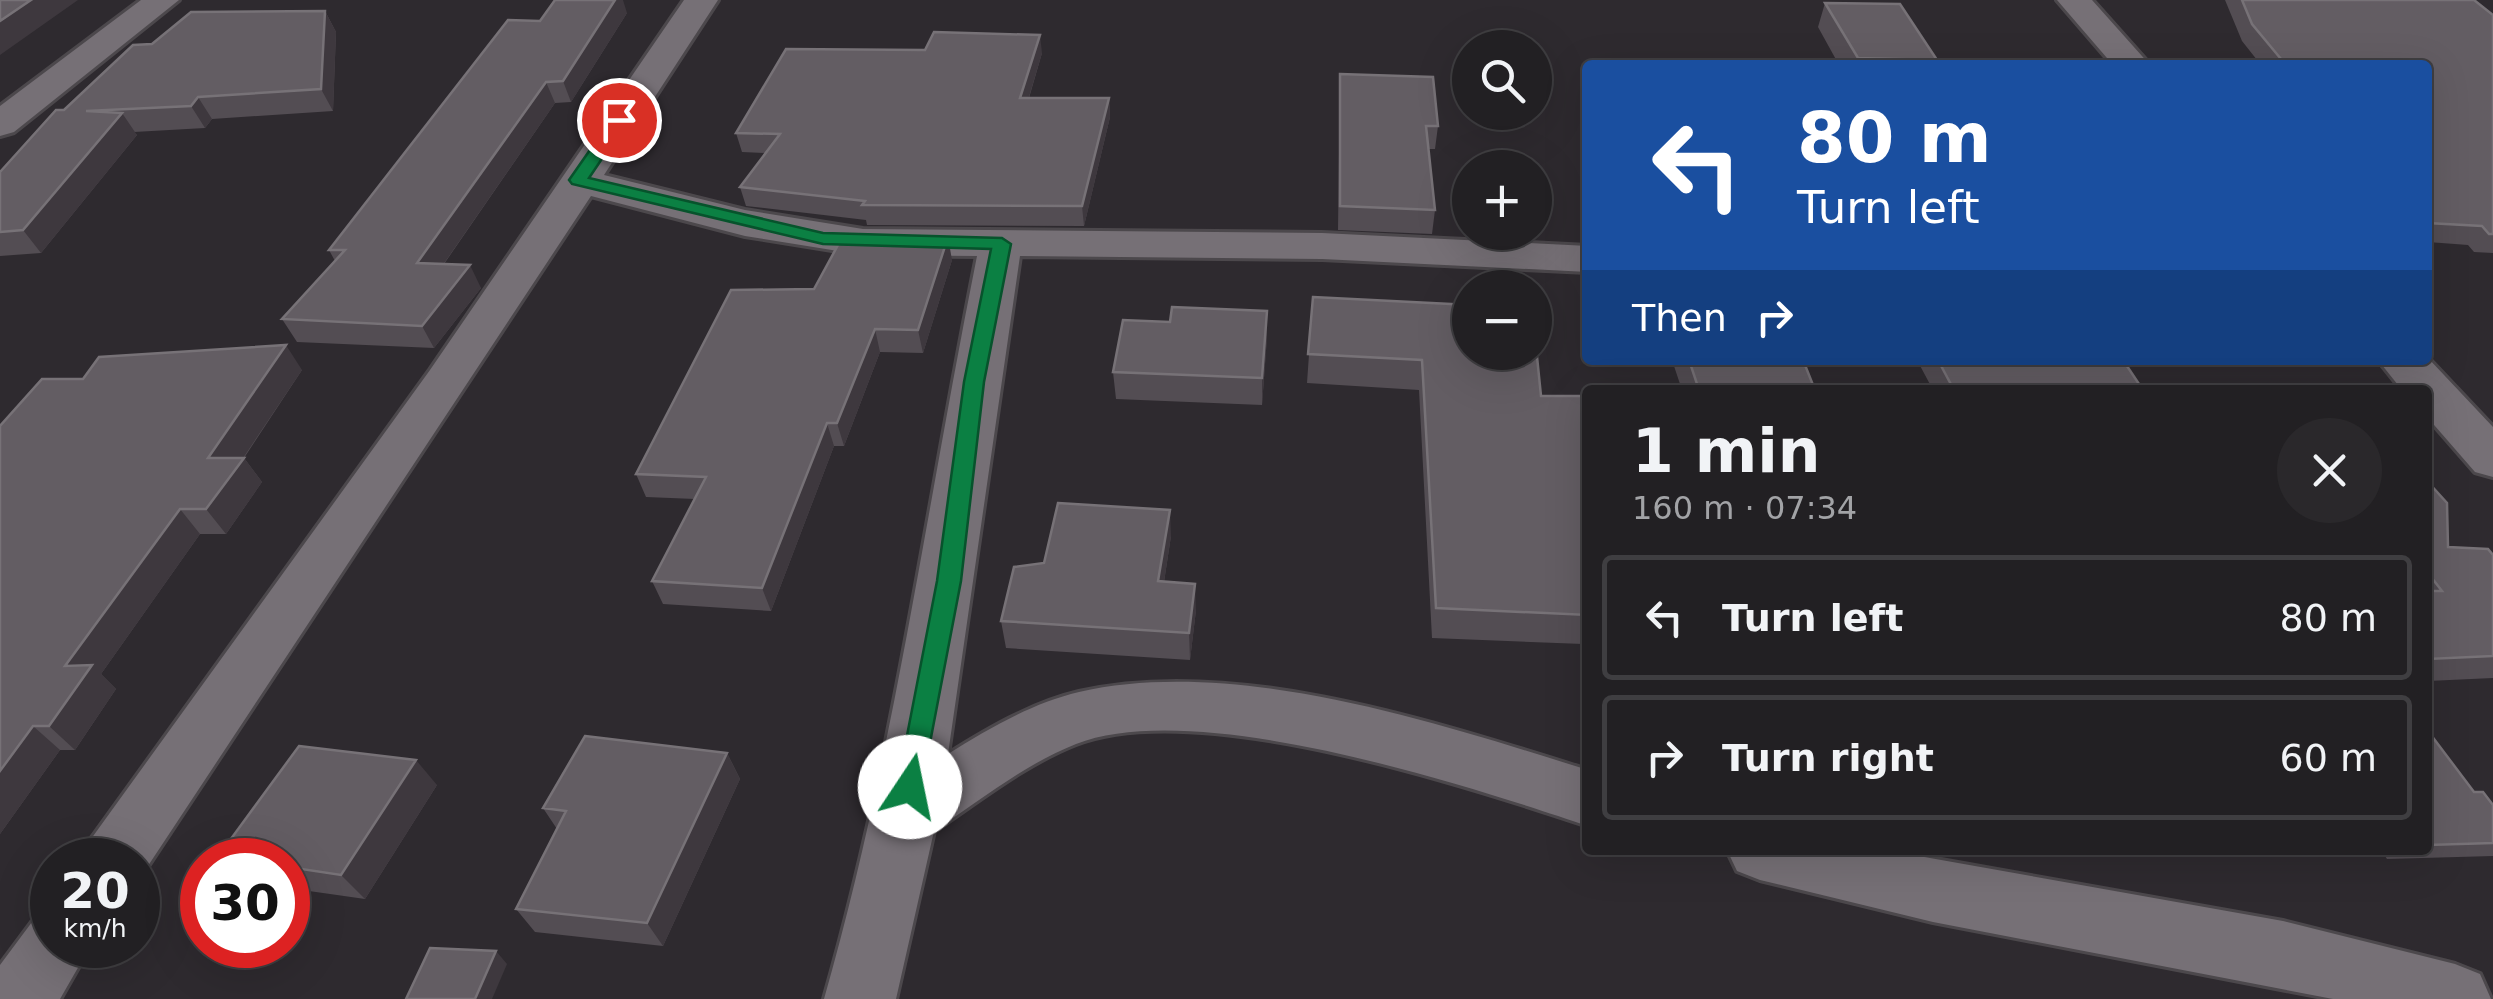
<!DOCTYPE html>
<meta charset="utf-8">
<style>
body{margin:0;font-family:"DejaVu Sans",sans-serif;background:#2a282b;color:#f1f3f6;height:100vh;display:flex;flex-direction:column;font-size:38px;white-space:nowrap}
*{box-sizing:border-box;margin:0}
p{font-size:32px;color:#a2a3a6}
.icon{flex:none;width:55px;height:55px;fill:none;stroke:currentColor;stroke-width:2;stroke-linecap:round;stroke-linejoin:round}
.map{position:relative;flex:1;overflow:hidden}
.drawer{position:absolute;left:1582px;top:385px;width:850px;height:470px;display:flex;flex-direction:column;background:#222023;border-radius:10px;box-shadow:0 10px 40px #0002,0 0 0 2px #3f3e41}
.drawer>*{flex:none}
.banner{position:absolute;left:1582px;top:60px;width:850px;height:305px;border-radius:10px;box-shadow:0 10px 40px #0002,0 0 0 2px #3f3e41;background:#1a4fa0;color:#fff;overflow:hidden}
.tools{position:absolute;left:1452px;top:30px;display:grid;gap:20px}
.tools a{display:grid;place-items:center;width:100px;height:100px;border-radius:50%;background:#222023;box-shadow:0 10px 40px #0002,0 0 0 2px #3f3e41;font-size:50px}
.speed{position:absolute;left:30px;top:838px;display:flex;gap:20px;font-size:50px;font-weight:700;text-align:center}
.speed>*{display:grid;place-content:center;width:130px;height:130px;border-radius:50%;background:#222023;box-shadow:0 10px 40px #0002,0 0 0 2px #3f3e41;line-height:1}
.speed small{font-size:25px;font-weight:400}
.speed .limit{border:15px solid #d22;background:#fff;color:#111}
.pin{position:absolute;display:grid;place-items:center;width:85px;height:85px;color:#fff;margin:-42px;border:5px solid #fff;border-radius:50%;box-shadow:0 2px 10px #0007}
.me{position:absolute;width:110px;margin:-55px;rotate:11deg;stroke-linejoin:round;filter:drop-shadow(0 0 8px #0008)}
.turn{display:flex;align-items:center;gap:35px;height:210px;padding:0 50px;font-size:45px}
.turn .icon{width:130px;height:130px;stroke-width:2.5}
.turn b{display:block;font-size:70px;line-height:85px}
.then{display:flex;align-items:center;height:95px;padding:0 50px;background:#0003;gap:20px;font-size:38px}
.round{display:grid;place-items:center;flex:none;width:105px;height:105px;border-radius:52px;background:#2a282b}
.head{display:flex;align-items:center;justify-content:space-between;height:170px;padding:0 50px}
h1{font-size:60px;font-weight:800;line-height:75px}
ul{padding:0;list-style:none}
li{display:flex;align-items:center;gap:30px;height:125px;margin:0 20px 15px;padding:0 30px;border:5px solid #3f3e41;border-radius:10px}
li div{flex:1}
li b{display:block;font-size:38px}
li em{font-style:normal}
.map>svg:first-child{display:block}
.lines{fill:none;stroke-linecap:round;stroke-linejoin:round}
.street-casing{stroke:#4c484c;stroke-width:6}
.street{fill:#767076;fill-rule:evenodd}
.wall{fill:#534d53}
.shaded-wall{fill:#3e383e}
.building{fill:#635d63;stroke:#777277;stroke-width:2.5}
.route{fill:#0b8043;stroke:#07532c;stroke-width:2.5}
</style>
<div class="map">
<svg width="2493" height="999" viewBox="0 0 2493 999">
<rect width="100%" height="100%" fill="#2e2a2f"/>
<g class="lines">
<defs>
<path id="street" d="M141,0H179L14,132L0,136V106Z
M684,0H718L604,175L745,210L863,229L1322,233L1588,246V272L1322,259L1020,256L948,754C988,729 1032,703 1079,692C1236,656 1437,723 1588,770V826C1466,785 1197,697 1076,744C1025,764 979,801 934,831L896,999H824C894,755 927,504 977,256L863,255L745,236L591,196L138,881V860H81L91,839L430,370Z
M2057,0H2092L2150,65H2113Z
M2428,358L2493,427V477L2475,472L2428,418V390H2402L2378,360Z
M1727,850H1885L2283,921L2455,964L2480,974L2491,999H2333L1933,922L1760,880L1737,871Z
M52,914V945H91L60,999H0V965L32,922Z"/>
</defs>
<use href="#street" class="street-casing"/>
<use href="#street" class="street"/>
</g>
<path class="wall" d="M2225,0H2474L2493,15V253L2474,252L2468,245L2428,242V65H2261L2242,41Z
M1825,3L1937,60L1935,65H1839L1818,27Z
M325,11L336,32L333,111L212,119L205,128L134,132L137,135L41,253L0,256V172L64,110L152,44Z
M627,13L571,102L555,103L444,264L481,288L434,348L297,342L282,319L335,261L329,250L540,21Z
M1042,53L1029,98H1109L1110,117L1084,226L867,225L866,220L746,206L740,187L766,153L742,152L736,133Z
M1340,74L1438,126L1435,149H1428L1435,210L1432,234L1338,230Z
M952,260L923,353L880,352L844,446H834L771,611L663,604L652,581L695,499L646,497L636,474L814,289Z
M1313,297L1541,396H1588V633H1586L1583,644L1432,638L1419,390L1307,383Z
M1267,337L1262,405L1116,399L1113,372Z
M1672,360H1803L1815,390H1682Z
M1917,360H2123L2143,390H1933Z
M302,370L244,458L262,482L226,534H200L101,674L116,689L75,750H60L0,834V426L83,379Z
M2428,482L2448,547L2493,555V678L2428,681Z
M1171,536L1164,582L1196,610L1190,660L1006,648L1001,621L1044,563Z
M2428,731L2474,792L2493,805V856L2387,859L2381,850H2428Z
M727,753L740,779L663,946L535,932L516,909L557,829L543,808Z
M437,785L365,899L288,888V860H219L217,858Z"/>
<path class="shaded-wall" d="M31,0H78L0,55V21Z
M615,0H623L627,13L571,102L563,81Z
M325,11L336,32L333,111L321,89Z
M1040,35L1042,53L1023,117L1020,98Z
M546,82L555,103L429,285L417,263Z
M198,97L212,119L205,128L191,106Z
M1109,98L1110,117L1084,226L1082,206Z
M122,113L137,135L41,253L23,230Z
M948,237L952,260L923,353L918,330Z
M470,265L481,288L434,348L422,326Z
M1267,311V337L1262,405V378Z
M875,329L880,352L844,446L837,423Z
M286,345L302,370L239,464L244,458L262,482L226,534L206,509L208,458Z
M827,423L834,446L771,611L762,588Z
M180,509L200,534L101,674L116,689L75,750L49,726L65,666Z
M1170,510L1171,536L1160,608L1158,581Z
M1195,584L1196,610L1190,660L1189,633Z
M33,726L60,750L0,834V771Z
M727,753L740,779L663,946L647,923Z
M416,760L437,785L365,899L341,875Z
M496,951L507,964L492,999H475Z"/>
<path class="building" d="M0,0H31L0,21Z
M555,0H615L563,81L546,82L417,263L470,265L422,326L282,319L345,250H329L508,20L540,21Z
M2242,0H2474L2493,15V234H2489L2482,226L2428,223V65H2286L2252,24Z
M1825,3L1900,4L1937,60L1858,58Z
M325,11L321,89L198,97L191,106L86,111L122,113L23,230L0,232V172L56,110H64L133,45L152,44L191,12Z
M934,32L1040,35L1020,98H1109L1082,206L862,205L865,201L740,187L780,134L736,133L786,49L925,50Z
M1340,74L1433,77L1438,126H1426L1435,210L1340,206Z
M844,234L948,237L918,330L875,329L837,423H827L762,588L652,581L706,477L636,474L731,290L814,289Z
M1313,297L1470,305V352H1535V337L1541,396H1588V615L1436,608L1422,360L1308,354Z
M1172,307L1267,311L1262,378L1113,372L1123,320L1170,322Z
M286,345L208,458H244L206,509H180L65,666L92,665L49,726H33L0,771V426L42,379H83L99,357Z
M1689,360H1803L1815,390H1699Z
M1938,360H2123L2143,390H1954Z
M2428,482L2447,503L2448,547L2488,549L2493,555V656L2428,659V591H2442L2428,573Z
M1058,503L1170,510L1158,581L1195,584L1189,633L1001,621L1014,567L1044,563Z
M2428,731L2474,792H2483L2493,805V843L2428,845Z
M585,736L727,753L647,923L516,909L566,811L543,808Z
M299,746L416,760L341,875L288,867V860H233L217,858Z
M430,948L496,951L475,999H406Z"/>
<path class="route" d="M619,116L628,120L589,178L823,233L1002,238L1011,244L984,382L961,581L920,795H901L897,787L937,581L964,382L991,249L823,244L572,184L569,180L613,117Z"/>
</svg>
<div class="tools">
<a><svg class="icon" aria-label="search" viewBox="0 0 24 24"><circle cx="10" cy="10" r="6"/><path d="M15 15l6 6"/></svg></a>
<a>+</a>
<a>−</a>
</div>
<div class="speed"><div>20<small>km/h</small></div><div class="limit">30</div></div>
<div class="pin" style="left:619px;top:120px;background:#d93025"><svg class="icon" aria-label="arrive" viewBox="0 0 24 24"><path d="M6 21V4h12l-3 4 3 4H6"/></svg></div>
<svg class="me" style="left:910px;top:787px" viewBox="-20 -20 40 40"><circle r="19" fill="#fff"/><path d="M0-13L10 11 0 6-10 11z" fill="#0b8043"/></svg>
<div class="banner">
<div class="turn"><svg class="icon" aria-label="left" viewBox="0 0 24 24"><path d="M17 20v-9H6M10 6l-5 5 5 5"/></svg><div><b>80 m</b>Turn left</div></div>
<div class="then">Then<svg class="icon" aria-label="right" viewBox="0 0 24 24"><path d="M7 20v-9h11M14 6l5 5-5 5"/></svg></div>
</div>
<section class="drawer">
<div class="head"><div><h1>1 min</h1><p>160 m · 07:34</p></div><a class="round"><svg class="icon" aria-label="close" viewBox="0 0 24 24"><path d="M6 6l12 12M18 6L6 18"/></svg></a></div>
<ul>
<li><svg class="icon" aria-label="left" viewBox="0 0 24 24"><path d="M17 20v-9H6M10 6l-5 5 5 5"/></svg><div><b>Turn left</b></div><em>80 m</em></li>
<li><svg class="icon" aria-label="right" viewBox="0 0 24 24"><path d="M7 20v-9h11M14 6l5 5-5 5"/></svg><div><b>Turn right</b></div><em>60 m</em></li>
</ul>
</section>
</div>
